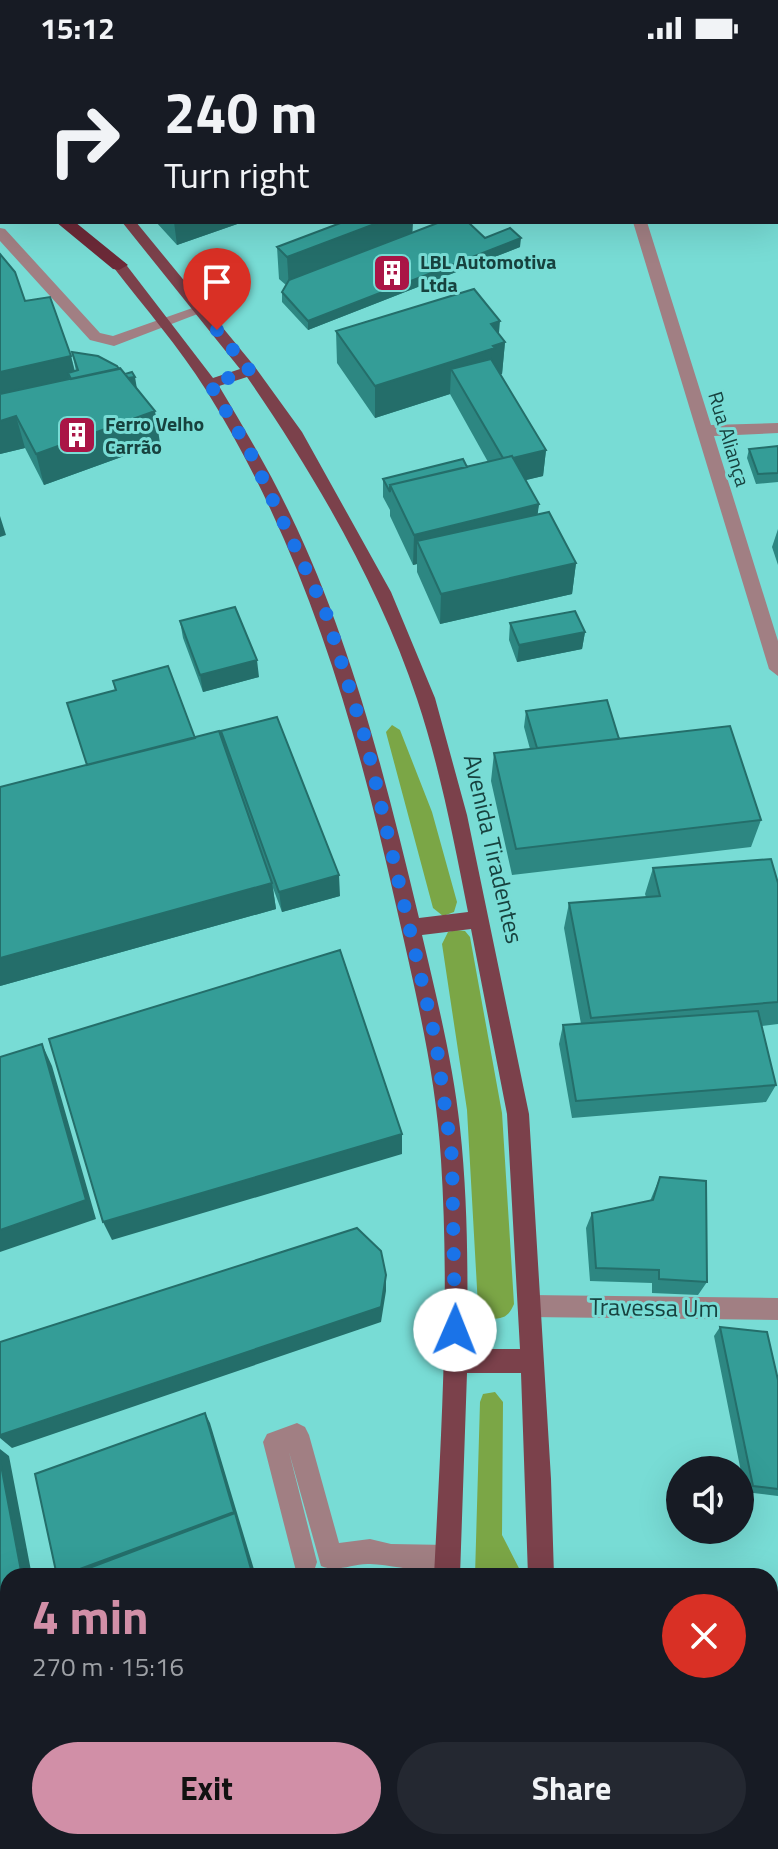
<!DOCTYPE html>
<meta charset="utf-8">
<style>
body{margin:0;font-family:"Titillium Web",sans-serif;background:#242831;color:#f1f3f6;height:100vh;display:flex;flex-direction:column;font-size:30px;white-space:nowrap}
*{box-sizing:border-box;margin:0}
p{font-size:26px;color:#9ea1a6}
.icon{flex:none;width:44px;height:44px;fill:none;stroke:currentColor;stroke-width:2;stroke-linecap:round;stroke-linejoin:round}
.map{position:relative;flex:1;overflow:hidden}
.drawer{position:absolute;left:0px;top:1512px;width:778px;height:282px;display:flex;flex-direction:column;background:#171b24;border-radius:24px 24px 0 0;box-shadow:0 8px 32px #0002}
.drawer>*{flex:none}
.banner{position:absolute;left:0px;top:0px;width:778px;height:168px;box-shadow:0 8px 32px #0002;background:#171b24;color:#f1f3f6;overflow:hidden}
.controls{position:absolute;left:666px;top:1400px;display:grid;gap:16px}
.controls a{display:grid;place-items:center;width:88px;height:88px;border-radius:50%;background:#171b24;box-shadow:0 8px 32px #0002;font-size:40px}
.pin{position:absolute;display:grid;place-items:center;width:68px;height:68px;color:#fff;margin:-82px -34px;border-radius:50% 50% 50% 0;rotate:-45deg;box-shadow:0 0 8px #0007}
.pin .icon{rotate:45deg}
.me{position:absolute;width:88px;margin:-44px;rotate:1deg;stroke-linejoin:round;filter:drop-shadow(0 0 6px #0008)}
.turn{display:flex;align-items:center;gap:28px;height:168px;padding:0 32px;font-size:36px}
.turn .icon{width:104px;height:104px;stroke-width:2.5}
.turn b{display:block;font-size:56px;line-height:68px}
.round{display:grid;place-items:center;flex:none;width:84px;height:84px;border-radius:42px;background:#242831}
.headline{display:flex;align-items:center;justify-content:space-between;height:136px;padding:0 32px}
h1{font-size:48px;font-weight:700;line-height:60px;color:#d18fa7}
.cta{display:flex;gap:16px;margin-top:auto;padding:16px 32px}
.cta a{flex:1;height:92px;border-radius:48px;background:#d18fa7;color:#111;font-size:32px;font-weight:700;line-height:92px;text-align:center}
.cta a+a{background:#242831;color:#f1f3f6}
.status{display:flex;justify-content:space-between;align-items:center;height:56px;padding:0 40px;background:#171b24;direction:ltr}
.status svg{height:22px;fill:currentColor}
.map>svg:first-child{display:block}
.green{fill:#7ba646}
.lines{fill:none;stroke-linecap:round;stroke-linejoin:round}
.minor{fill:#a17f83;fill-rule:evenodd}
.major{fill:#7b414b;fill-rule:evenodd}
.highway{fill:#6c2a38;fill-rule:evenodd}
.wall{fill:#2d8782}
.shaded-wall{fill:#246e6a}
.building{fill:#349d97;stroke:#246e6a;stroke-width:2}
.route{stroke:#1a73e8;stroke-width:14;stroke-dasharray:0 25.2}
.labels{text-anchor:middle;stroke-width:6;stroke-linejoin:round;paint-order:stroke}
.far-poi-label{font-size:20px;font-weight:bold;fill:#17423f;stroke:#78dcd5;text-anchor:start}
.far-street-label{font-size:20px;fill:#17423f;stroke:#78dcd5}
.street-label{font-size:24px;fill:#17423f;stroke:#78dcd5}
</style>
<div class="status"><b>15:12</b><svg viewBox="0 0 49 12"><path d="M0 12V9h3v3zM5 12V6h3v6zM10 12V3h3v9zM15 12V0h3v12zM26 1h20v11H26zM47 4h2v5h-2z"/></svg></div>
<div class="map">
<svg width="778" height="1793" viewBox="0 0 778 1793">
<rect width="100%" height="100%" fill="#78dcd5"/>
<path class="green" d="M392,669L400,674L432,756L457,846L454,856L443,860L433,852L387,680L386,676Z
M456,874L465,875L470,881L502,1057L514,1248C509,1260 504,1263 491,1263L478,1250L467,1054L442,888L448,876Z
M495,1336L503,1346L502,1479L523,1520H475L480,1346L483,1338Z"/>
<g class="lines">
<path class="minor" d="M578,0H590L591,2H579Z
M633,166H647L711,369L778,367V377L714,380L778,585V620L769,613Z
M0,172L5,173L100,277L113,280L201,249L208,254L114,290L90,284L0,185Z
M529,1239L778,1242V1264L529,1261L521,1258L518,1250L521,1242Z
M297,1367L305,1371L309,1379L339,1487L370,1483L391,1488L448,1489L457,1492L460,1501L457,1510C430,1521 398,1509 370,1508C353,1507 338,1517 321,1510L289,1396L317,1506L314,1515L305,1518L296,1515L263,1386L267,1378Z"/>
<path class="major" d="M122,166H136L255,311L302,376L391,536L435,642L467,759L529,1058L551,1423L554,1520H528L521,1317H467L460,1520H434C441,1382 450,1243 441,1104C436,1017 414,930 395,845C355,666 304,491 206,334C179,291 145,252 114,212V206H124L213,322L240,313ZM247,321C313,416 381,533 417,643C440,712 454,785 468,856L419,862C386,725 352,586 290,458C269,414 244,372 219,330ZM471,873L507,1058L520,1293H467C468,1220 468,1145 460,1072C453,1007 437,943 422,879Z
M417,1786H445L444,1793H416Z
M523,1786H551V1793H523Z"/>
<path class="highway" d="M0,7L2,8V19L0,18Z
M0,44L2,45V56L0,55Z
M0,82L2,83V94L0,93Z
M0,111L2,112V122L0,121Z
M56,166H75L128,209L119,214L113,213Z"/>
</g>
<path class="wall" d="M72,0H243V2H73Z
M270,0H409V2H270Z
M463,0H560V2H464Z
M607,0H750L749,2H608Z
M156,166H243L177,189Z
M412,176L520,191L308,274L282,246V236L286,229L279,223L277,191Z
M25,245L71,300L75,315H76L72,296L137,333L160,387L44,429L25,392L0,398Z
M336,275L499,278L505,286L502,318H500L546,394L543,420L525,424L539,448L537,458L576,507L572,538L440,568L417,516V508L413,509L390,460V454L383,441V423L467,411L488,406L450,338L375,362L337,307Z
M778,390V426L756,428L747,402L749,393Z
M778,473V509L772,491Z
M180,565L259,621L203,636L183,582Z
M510,567L585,576L582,593L517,606L509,584Z
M113,625L195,682L222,683L221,675L340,840L282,856L273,832L276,853L0,930V731L86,709L115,634Z
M526,655L619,683L761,764L751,791L512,819L491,725L494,697L530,693L524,671Z
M653,812L778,827V968L762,970L776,1029L766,1046L572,1062L559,988L563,969L581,968L564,872L569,847L646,841L645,838Z
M660,1121L707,1226L698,1239L652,1237V1227L590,1225L586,1172L592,1157L650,1145Z
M720,1271L778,1324V1440L745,1436L714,1280Z
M755,1786H770L778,1793H755Z"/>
<path class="shaded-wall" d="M174,166H243L177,189Z
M380,166H413L412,186L289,233L287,201Z
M521,182L520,191L308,274V265Z
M500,265L498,288L505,286L502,318L493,321L451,313L450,338L375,362V330L491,268Z
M71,300L78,332L68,317L72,334L0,350V316Z
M135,321L138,339L76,334Z
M155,355L160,387L44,429L36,398Z
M16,360L25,392L0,398V365Z
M546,394L543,420L502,430L504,405Z
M539,448L535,479L417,485V508L413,509L414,479Z
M0,460L6,479L0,481Z
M576,507L572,538L440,568L441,538Z
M585,576L582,593L517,606L519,589Z
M257,604L259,621L203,636L200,619Z
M339,819L340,840L282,856L279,836Z
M272,827L276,853L0,930V902Z
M42,988L52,1010L96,1163L0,1196V1174Z
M402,1078V1098L112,1184L103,1166Z
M386,1219V1235L381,1266L12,1392L0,1382V1379Z
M205,1357L210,1367L256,1520H61Z
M0,1393L9,1400L32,1520H22L0,1404Z
M8,1537V1546L0,1549V1540Z
M281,1786H285L287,1793H283Z"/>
<path class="building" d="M776,66H778V89H776Z
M343,166H380L287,201L277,191Z
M440,166H468L485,182L510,172L521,182L308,265L282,236L289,224Z
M0,198L15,216L25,245L50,241L71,300L0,316Z
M474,233L500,265L491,268L505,286L493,290L495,292L375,330L336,275Z
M72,296L98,300L117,310L119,313L71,323L68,317L78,314Z
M491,303L546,394L513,402L512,400L503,402L451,313Z
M120,312L155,355L36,398L16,360L0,365V338Z
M132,316L135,321L128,322L125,318Z
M778,390V417L758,418L749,393Z
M512,400L539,448L414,479L390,429Z
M463,403L467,411L390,429V436L383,423Z
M549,456L576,507L441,538L417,485Z
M235,551L257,604L200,619L180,565Z
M575,555L585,576L519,589L510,567Z
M168,610L195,682L87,709L67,647L116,634L113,625Z
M607,644L619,683L537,692L526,655Z
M277,661L339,819L279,836L221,675Z
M730,670L761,764L516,793L494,697Z
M219,675L272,827L0,902V731Z
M771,803L778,827V946L591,962L569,847L660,840L653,812Z
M340,894L402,1078L103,1166L49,983Z
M758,955L776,1029L576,1045L563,969Z
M42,988L86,1144L0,1174V1001Z
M660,1121L706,1125L707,1226L659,1223V1214L596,1212L592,1157L653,1144Z
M357,1172L381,1195L386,1219L381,1251L0,1379V1286Z
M720,1271L767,1276L778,1324V1433L753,1430Z
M205,1357L234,1456L61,1520H57L35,1418Z
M0,1404L22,1520H8V1537L0,1540Z
M235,1457L253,1520H68Z
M770,1630L778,1631V1793H767V1786H770Z
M119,1786H281L283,1793H120Z
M295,1786H354L353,1793H297Z
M614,1786H753V1793H627L614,1791Z"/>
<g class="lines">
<path class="route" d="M217,274L250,315L210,328L249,394L325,554L366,685L436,986L452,1101L455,1274"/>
</g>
<defs>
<symbol id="building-square" viewBox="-11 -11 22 22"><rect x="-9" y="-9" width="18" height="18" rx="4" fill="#aa1546" stroke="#78dcd5"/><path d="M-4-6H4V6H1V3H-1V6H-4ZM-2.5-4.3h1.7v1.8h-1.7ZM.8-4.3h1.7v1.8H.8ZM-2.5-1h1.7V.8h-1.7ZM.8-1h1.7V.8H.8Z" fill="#fff"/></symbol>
</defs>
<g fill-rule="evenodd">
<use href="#building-square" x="370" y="195" width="44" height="44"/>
<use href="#building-square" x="55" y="357" width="44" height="44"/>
</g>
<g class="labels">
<g class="far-poi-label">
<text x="420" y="213">LBL Automotiva<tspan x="420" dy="23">Ltda</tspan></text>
<text x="105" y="375">Ferro Velho<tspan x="105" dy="23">Carrão</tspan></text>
</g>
<g class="far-street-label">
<text transform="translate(729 383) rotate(73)" y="7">Rua Aliança</text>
</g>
<g class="street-label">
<text transform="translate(493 793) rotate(77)" y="8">Avenida Tiradentes</text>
<text transform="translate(654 1252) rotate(1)" y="8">Travessa Um</text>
</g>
</g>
</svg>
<div class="controls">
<a><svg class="icon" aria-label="sound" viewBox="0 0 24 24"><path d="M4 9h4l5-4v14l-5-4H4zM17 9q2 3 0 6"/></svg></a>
</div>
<div class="pin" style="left:217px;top:274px;background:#d93025"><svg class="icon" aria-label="arrive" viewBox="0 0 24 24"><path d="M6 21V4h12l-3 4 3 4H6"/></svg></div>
<svg class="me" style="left:455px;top:1274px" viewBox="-20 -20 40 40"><circle r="19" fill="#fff"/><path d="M0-13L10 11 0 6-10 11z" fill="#1a73e8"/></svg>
<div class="banner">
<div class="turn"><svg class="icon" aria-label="right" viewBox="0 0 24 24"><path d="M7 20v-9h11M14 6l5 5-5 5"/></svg><div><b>240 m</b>Turn right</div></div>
</div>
<section class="drawer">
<div class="headline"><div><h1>4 min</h1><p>270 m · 15:16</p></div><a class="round" style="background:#d93025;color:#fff"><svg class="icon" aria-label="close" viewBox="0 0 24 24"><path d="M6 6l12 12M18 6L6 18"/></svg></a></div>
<div class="cta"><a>Exit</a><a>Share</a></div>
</section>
</div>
